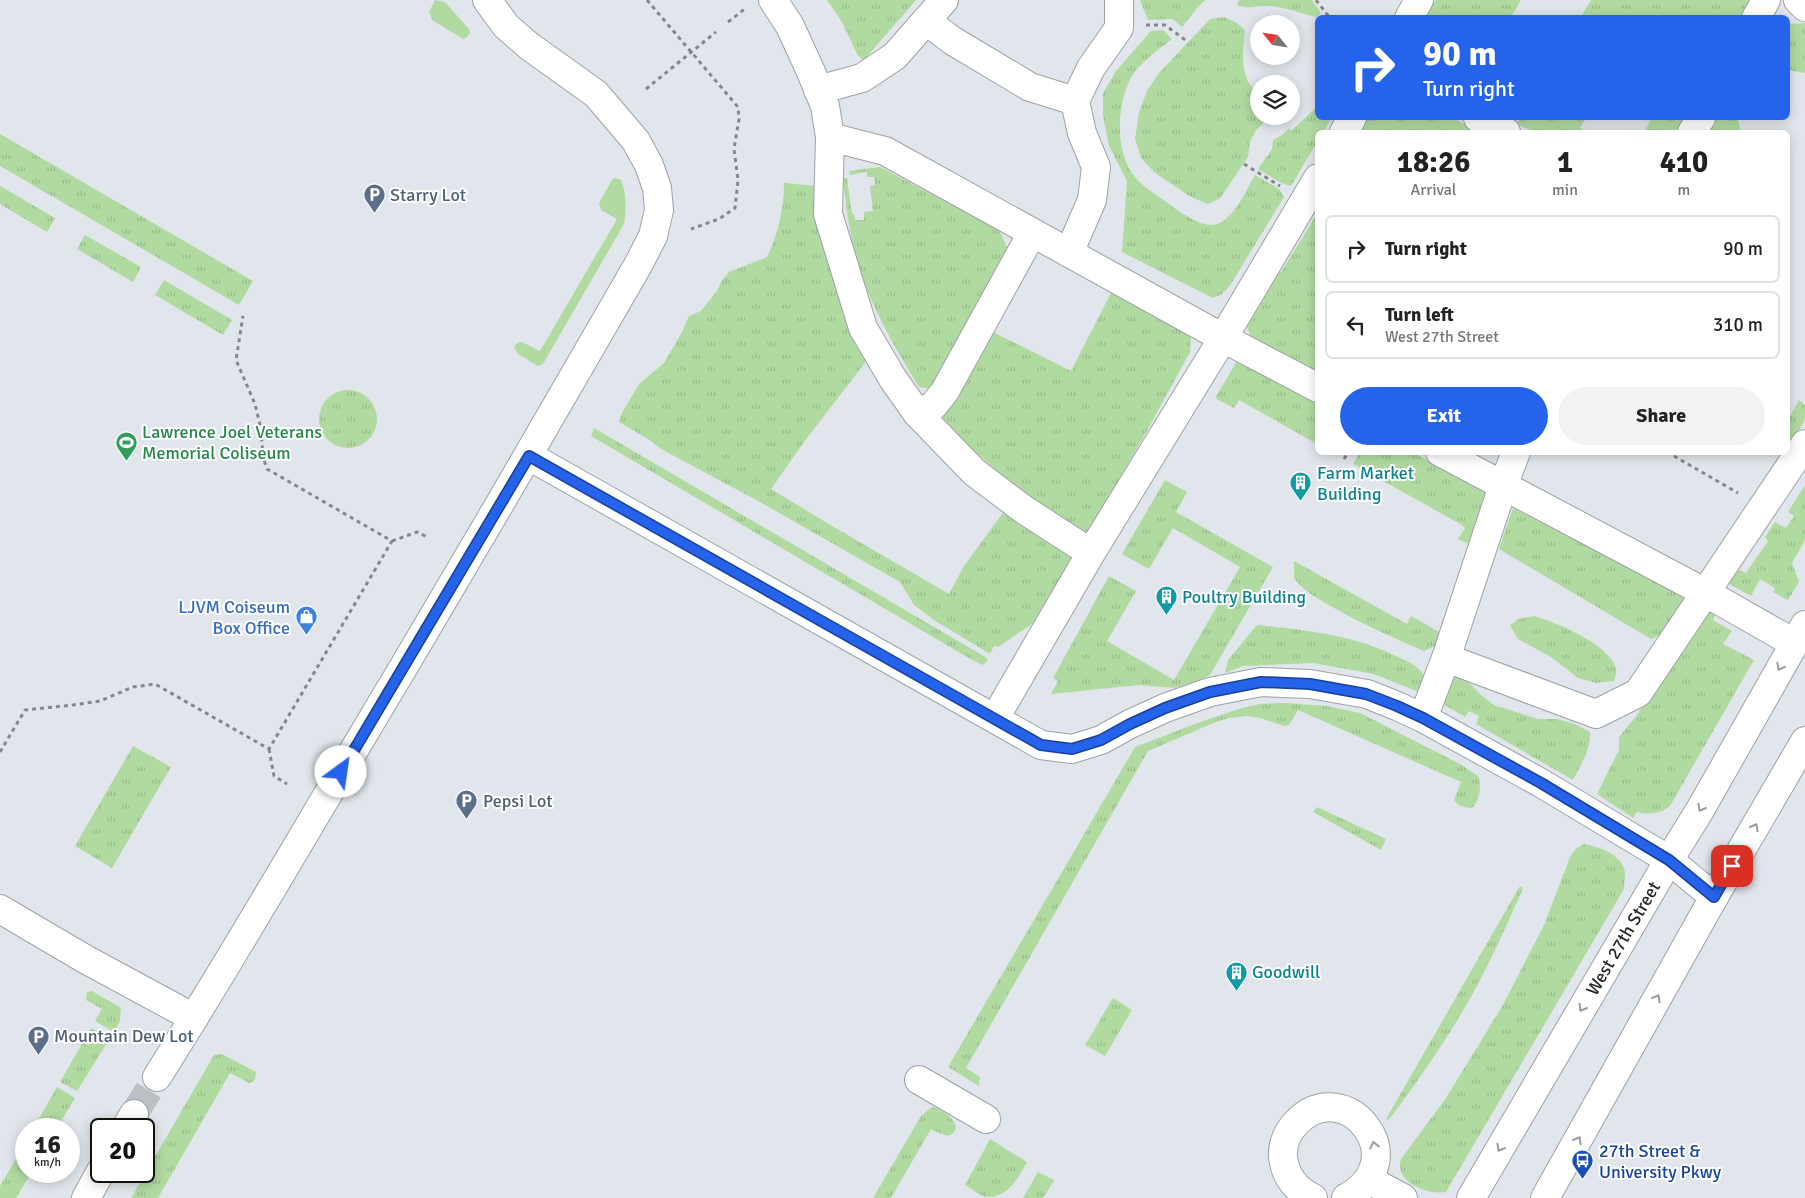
<!DOCTYPE html>
<style>
body{margin:0;font-family:Signika,sans-serif;background:#f2f2f2;color:#222;height:100vh;display:flex;flex-direction:column;font-size:19px;white-space:nowrap}
*{box-sizing:border-box;margin:0}
p{font-size:16px;color:#767676}
.icon{flex:none;width:28px;height:28px;fill:none;stroke:currentColor;stroke-width:2;stroke-linecap:round;stroke-linejoin:round}
.map{position:relative;flex:1;overflow:hidden}
.sheet{position:absolute;left:1315px;top:130px;width:475px;height:325px;display:flex;flex-direction:column;background:#fff;border-radius:8px;box-shadow:0 2px 12px #0003}
.sheet>*{flex:none}
.top-card{position:absolute;left:1315px;top:15px;width:475px;height:105px;border-radius:8px;box-shadow:0 2px 12px #0003;background:#2563eb;color:#fff;overflow:hidden}
.needle{width:32px;rotate:300deg}
.tools{position:absolute;left:1250px;top:15px;display:grid;gap:10px}
.tools a{display:grid;place-items:center;width:50px;height:50px;border-radius:50%;background:#fff;box-shadow:0 2px 12px #0003;font-size:25px}
.speed{position:absolute;left:15px;top:1118px;display:flex;gap:10px;font-size:25px;font-weight:700;text-align:center}
.speed>*{display:grid;place-content:center;width:65px;height:65px;border-radius:50%;background:#fff;box-shadow:0 2px 12px #0003;line-height:1}
.speed small{font-size:12px;font-weight:400}
.speed .limit{border:2px solid #111;border-radius:8px;background:#fff;color:#111}
.pin{position:absolute;display:grid;place-items:center;width:42px;height:42px;color:#fff;margin:-21px;border-radius:10px;box-shadow:0 2px 8px #0006}
.me{position:absolute;width:55px;margin:-28px;rotate:31deg;stroke-linejoin:round;filter:drop-shadow(0 0 4px #0008)}
.turn{display:flex;align-items:center;gap:18px;height:105px;padding:0 25px;font-size:22px}
.turn .icon{width:65px;height:65px;stroke-width:2.5}
.turn b{display:block;font-size:35px;line-height:42px}
.eta{display:flex;justify-content:space-evenly;align-items:center;height:85px;text-align:center}
.eta b{font-size:30px;font-weight:700;line-height:35px}
.button{display:flex;gap:10px;margin-top:auto;padding:10px 25px}
.button a{flex:1;height:58px;border-radius:30px;background:#2563eb;color:#fff;font-size:20px;font-weight:700;line-height:58px;text-align:center}
.button a+a{background:#f2f2f2;color:#222}
ul{padding:0;list-style:none}
li{display:flex;align-items:center;gap:15px;height:68px;margin:0 10px 8px;padding:0 15px;border:2px solid #e0e0e0;border-radius:8px}
li div{flex:1}
li b{display:block;font-size:19px}
li em{font-style:normal}
.map>svg:first-child{display:block}
.grass{fill:url(#grass-tufts)}
.green{fill:#b1daa1}
.lines{fill:none;stroke-linecap:round;stroke-linejoin:round}
.minor-tunnel{stroke:#bac0c4;stroke-width:28;stroke-dasharray:28 14;stroke-linecap:butt}
.minor-casing{stroke:#9da2a6;stroke-width:30}
.path{stroke:#84888b;stroke-width:3;stroke-dasharray:4 4;stroke-linecap:butt}
.minor{stroke:#fff;stroke-width:28}
.oneway{stroke:#9c9d9e}
.route-casing{stroke:#184099;stroke-width:12}
.route{stroke:#2563eb;stroke-width:9}
.labels{text-anchor:middle;stroke-width:4;stroke-linejoin:round;paint-order:stroke}
.service-label{font-size:18px;fill:#4e5e75;stroke:#fff;text-anchor:start}
.leisure-label{font-size:18px;fill:#27864d;stroke:#fff;text-anchor:start}
.culture-label{font-size:18px;fill:#0d838f;stroke:#fff;text-anchor:start}
.shop-label{font-size:18px;fill:#366cbe;stroke:#fff;text-anchor:end}
.street-label{font-size:18px;fill:#242628;stroke:#fff}
.transit-label{font-size:18px;fill:#164399;stroke:#fff;text-anchor:start}
</style>
<div class="map">
<svg width="1805" height="1198" viewBox="0 0 1805 1198">
<defs>
<pattern id="grass-tufts" width="24" height="20" patternUnits="userSpaceOnUse" patternTransform="scale(1.25)"><rect width="24" height="20" fill="#b1daa1"/><path d="M3 7l-1-3M5 7V3M7 7l1-3M15 17l-1-3M17 17v-4M19 17l1-3" fill="none" stroke="#98bb8b"/></pattern>
</defs>
<rect width="100%" height="100%" fill="#e0e6eb"/>
<path class="grass" d="M827,0H916L864,60L858,56L842,22Z
M1140,0H1205L1198,7L1182,27L1172,19L1148,20Z
M1239,0H1312L1321,13L1317,17C1301,14 1285,7 1269,6C1257,5 1250,10 1237,5Z
M1436,0H1521L1511,17H1425Z
M1591,0H1751L1742,17L1580,18Z
M1224,17L1237,23L1245,30C1243,52 1238,79 1259,94V116H1271L1256,130L1250,142L1248,157L1223,194L1219,199L1208,204L1191,197L1155,173L1141,158L1135,139L1139,112L1147,91L1159,73L1210,19Z
M1805,23V73L1788,70V24Z
M1163,30L1172,39C1160,48 1147,58 1137,69C1116,94 1113,152 1135,177C1142,186 1155,194 1165,201C1175,209 1199,226 1212,225C1232,224 1246,190 1255,175L1279,189L1284,197L1231,284L1222,294L1213,298L1122,252L1127,181L1109,146L1103,116V93L1116,71L1151,31Z
M1317,107L1318,118H1330L1331,119L1323,132H1318L1317,142L1291,186L1281,183L1258,169L1272,149L1273,140L1282,135L1289,128L1291,131Z
M1365,118H1452L1481,132H1356Z
M1520,118H1586L1580,128L1587,132H1534L1517,124Z
M1652,118H1688L1680,132H1644Z
M1715,118H1739L1738,120L1741,132H1708Z
M0,134L253,281L239,305L0,166Z
M880,167L999,230L1007,247L1010,259L932,389L919,387C894,346 869,304 856,257C849,231 846,205 843,178H847L852,214H854L855,220H864V212L873,211L870,186L875,185L874,177H867V172L850,175L849,171Z
M784,183L816,186L867,360L804,442L771,489L827,523L949,594L964,566L1005,510L1072,556L1041,618L998,647L994,646L990,654L934,620L914,605L900,582L760,502L663,450L648,439L619,422L622,413L639,384L664,363L682,332L689,316L701,311L717,291L721,282L729,272L767,257C778,234 784,209 784,183Z
M0,186L55,218L47,232L0,204Z
M1317,214V374L1251,338L1247,326L1246,313L1266,279L1281,272Z
M85,235L141,267L133,282L77,249Z
M164,280L232,320L223,335L155,295Z
M1112,291L1164,319L1191,336L1190,352L1143,438L1088,532L1081,530C1030,498 981,463 942,417L991,331L1071,371Z
M1240,356L1317,399V444L1239,400L1234,408L1215,398Z
M319 419a29 29 0 1 1 58 0a29 29 0 1 1-58 0Z
M1799,400L1805,405V420L1788,448V420Z
M594,428L987,658V661L983,665L974,661L591,436Z
M1359,453H1414L1487,493L1471,545L1458,539L1465,528L1462,525L1353,464Z
M1165,480L1187,492L1176,512L1273,567L1210,675L1200,680L1175,688L1139,685L1051,694L1058,681L1053,678L1109,576L1136,591L1107,641L1174,680L1240,567L1173,528L1149,569L1122,554Z
M1805,485V540L1792,563L1799,582L1788,600L1773,592L1775,588L1760,579L1751,596L1724,581L1733,567L1746,573L1768,541L1765,537L1775,522L1786,528L1794,516L1788,512Z
M1513,508L1689,598L1663,634L1651,639L1499,549Z
M1294,561L1407,624L1411,616L1441,633L1437,645L1424,651C1393,638 1363,624 1334,608C1319,599 1304,592 1294,578Z
M1708,609L1716,613L1713,620L1732,631L1723,644L1754,660L1670,806C1660,814 1649,815 1637,812L1633,818L1597,794L1619,750V737L1637,715Z
M1534,616C1557,623 1610,644 1616,669C1617,672 1615,677 1614,681L1596,683L1578,678L1551,657L1518,639L1510,625L1519,619Z
M1257,625C1305,630 1352,635 1396,656C1409,662 1420,666 1426,679L1421,693L1374,674L1313,663L1243,666L1225,673L1228,660Z
M1463,676L1481,695L1494,705L1538,719H1557L1575,724L1590,732C1591,750 1581,764 1573,780L1476,724L1479,716L1469,711L1465,717L1443,704L1453,677Z
M1285,703L1327,706L1360,713L1462,765L1479,777C1481,789 1480,799 1472,808C1465,808 1458,806 1454,800L1461,782L1298,710L1289,725L1284,726L1260,718L1247,716L1229,718L1216,722L1148,751L966,1068L980,1077L979,1086L948,1067L1135,747L1203,721L1242,708L1259,704Z
M133,746L171,767L112,868L75,846Z
M1317,807L1386,839L1381,850L1313,812Z
M1584,844C1598,846 1619,854 1624,868C1626,874 1624,883 1624,889L1446,1192C1428,1195 1394,1183 1401,1159L1446,1098L1503,1005L1544,925L1570,857L1576,849Z
M1520,886L1523,888L1522,891C1506,926 1491,961 1472,995C1448,1038 1420,1078 1391,1117L1388,1120L1386,1119Z
M92,991L121,1008L120,1021L114,1032L95,1021L102,1009L86,1000L87,992Z
M1113,998L1132,1010L1105,1056L1085,1045Z
M91,1028L110,1038L77,1091L60,1082Z
M222,1054L256,1072L255,1079L253,1082L249,1083L230,1073L158,1198H131L214,1055Z
M57,1087L75,1098L56,1129H33Z
M932,1107C940,1108 964,1123 953,1133C951,1135 948,1136 945,1135C941,1134 935,1131 931,1129L891,1198H873L921,1116Z
M990,1139L1027,1162C1018,1178 1009,1198 986,1197C979,1195 972,1189 965,1185Z
M23,1147L26,1149V1171H32L16,1198H0V1186Z
M1038,1172L1054,1180L1043,1198H1023Z"/>
<path class="green" d="M435,0L445,2L469,29L470,33L466,38L463,39L432,20L429,12Z
M614,178L621,180C627,195 626,208 624,224L543,364L538,366L518,354L514,347L517,343L522,342L540,351L617,219L601,210L599,203L612,180Z"/>
<g class="lines">
<path class="minor-tunnel" d="M134,1114L157,1077"/>
<defs>
<g id="minor">
<path d="M773,0L790,26L811,72L825,106L830,137"/>
<path d="M1798,0L1805,7"/>
<path d="M1409,18L1419,0"/>
<path d="M1756,18L1766,0"/>
<path d="M926,21L953,41L1030,87L1075,101"/>
<path d="M818,90L862,78L895,56L944,0"/>
<path d="M1478,118L1506,132"/>
<path d="M1344,132L1352,118"/>
<path d="M1692,132L1701,118"/>
<path d="M1318,178L1223,338L1318,388"/>
<path d="M1069,253L1092,200L1096,167L1082,133L1075,101L1091,68L1119,28V0"/>
<path d="M917,413L933,406L945,391L1032,233"/>
<path d="M1440,452L1706,593L1794,643"/>
<path d="M529,456L1041,745L1072,749L1101,740L1130,724L1165,708L1210,692L1261,682L1310,684L1367,694L1397,706L1423,718L1541,783L1669,860L1714,897"/>
<path d="M1446,658L1596,714L1638,693L1805,444"/>
<path d="M995,718L1091,553L1223,338L885,151L830,137L828,214L863,328L893,379L917,413L974,472L1023,509L1091,553"/>
<path d="M1423,718L1446,658L1503,486L1516,452"/>
<path d="M0,909L85,959L194,1018"/>
<path d="M157,1077C242,943 321,804 403,668C482,535 560,401 637,267L653,236L659,210L657,188L649,165L636,141L596,94L529,46L506,26L487,0"/>
<path d="M919,1080L986,1119"/>
<path d="M125,1129L134,1114"/>
<path d="M1369,1180L1403,1198"/>
<path d="M86,1198L101,1171"/>
<path d="M1313,1198C1296,1190 1285,1176 1283,1157C1282,1144 1288,1131 1297,1122C1345,1073 1417,1159 1346,1198"/>
<path id="s1" d="M1471,1198L1669,860L1700,810L1805,625"/>
<path d="M1545,1198L1714,897L1805,741"/>
</g>
</defs>
<use href="#minor" class="minor-casing"/>
<path class="path" d="M647,0L738,107L739,119L734,149L738,180L735,208L719,219L691,229
M1316,0L1330,18
M728,22L746,8
M1146,25H1165L1188,42
M646,89L716,32
M1244,164L1280,186
M1667,452L1738,493
M1344,459L1348,452
M392,541L417,532L429,538
M269,749L274,776L287,784
M0,752L25,710L73,705L100,701L133,687L155,684L269,749L392,541L267,469L263,457L261,429L255,404L236,360L243,316"/>
<use href="#minor" class="minor"/>
</g>
<defs><path id="oneway-chevron" d="M-2-3.5L2.5 0L-2 3.5" fill="none" stroke-width="1.6" stroke-linecap="round" stroke-linejoin="round" transform="scale(1.25)"/></defs>
<g class="oneway">
<use href="#oneway-chevron" transform="translate(1780 667) rotate(119)"/>
<use href="#oneway-chevron" transform="translate(1701 808) rotate(120)"/>
<use href="#oneway-chevron" transform="translate(1755 827) rotate(-60)"/>
<use href="#oneway-chevron" transform="translate(1657 998) rotate(-61)"/>
<use href="#oneway-chevron" transform="translate(1582 1008) rotate(120)"/>
<use href="#oneway-chevron" transform="translate(1578 1140) rotate(-61)"/>
<use href="#oneway-chevron" transform="translate(1374 1145) rotate(-102)"/>
<use href="#oneway-chevron" transform="translate(1500 1148) rotate(120)"/>
</g>
<g class="lines">
<defs>
<path id="route" d="M341,772L529,456L1041,745L1072,749L1101,740L1130,724L1165,708L1210,692L1261,682L1310,684L1366,694L1397,706L1423,718L1541,783L1669,860L1714,897L1732,866"/>
</defs>
<use href="#route" class="route-casing"/>
<use href="#route" class="route"/>
</g>
<defs>
<symbol id="parking-pin" viewBox="-11 -11 22 30"><path d="M0 17L-7.5 6A9.5 9.5 0 1 1 7.5 6Z" fill="#5c6f8a" stroke="#fff"/><path d="M-3.5-5.5H1a3.5 3.5 0 0 1 0 7H-1V5.5H-3.5ZM-1-3.4V-.6H.8a1.4 1.4 0 0 0 0-2.8Z" fill="#fff"/></symbol>
<symbol id="stadium-pin" viewBox="-11 -11 22 30"><path d="M0 17L-7.5 6A9.5 9.5 0 1 1 7.5 6Z" fill="#2e9e5b" stroke="#fff"/><path d="M0-5a6.5 5 0 1 0 0 10a6.5 5 0 1 0 0-10ZM-3.5-1.8h7v3.6h-7Z" fill="#fff"/></symbol>
<symbol id="building-pin" viewBox="-11 -11 22 30"><path d="M0 17L-7.5 6A9.5 9.5 0 1 1 7.5 6Z" fill="#0f9aa8" stroke="#fff"/><path d="M-4-6H4V6H1V3H-1V6H-4ZM-2.5-4.3h1.7v1.8h-1.7ZM.8-4.3h1.7v1.8H.8ZM-2.5-1h1.7V.8h-1.7ZM.8-1h1.7V.8H.8Z" fill="#fff"/></symbol>
<symbol id="shop-pin" viewBox="-11 -11 22 30"><path d="M0 17L-7.5 6A9.5 9.5 0 1 1 7.5 6Z" fill="#3f7fe0" stroke="#fff"/><path d="M-5-2.5h2.3a2.7 3.5 0 0 1 5.4 0H5L5.5 6h-11ZM-1.5-2.5h3a1.5 2.3 0 0 0-3 0Z" fill="#fff"/></symbol>
<symbol id="bus-pin" viewBox="-11 -11 22 30"><path d="M0 17L-7.5 6A9.5 9.5 0 1 1 7.5 6Z" fill="#1a4fb4" stroke="#fff"/><path d="M-5-6H5V4H4V6H2V4H-2V6H-4V4H-5ZM-3.5-4V0h7V-4ZM-3.5 1.2v1.5H-2V1.2ZM2 1.2v1.5H3.5V1.2Z" fill="#fff"/></symbol>
</defs>
<g fill-rule="evenodd">
<use href="#parking-pin" x="362" y="182" width="25" height="34"/>
<use href="#stadium-pin" x="114" y="430" width="25" height="34"/>
<use href="#building-pin" x="1288" y="470" width="25" height="34"/>
<use href="#building-pin" x="1154" y="584" width="25" height="34"/>
<use href="#shop-pin" x="294" y="604" width="25" height="34"/>
<use href="#parking-pin" x="454" y="788" width="25" height="34"/>
<use href="#building-pin" x="1224" y="960" width="25" height="34"/>
<use href="#parking-pin" x="26" y="1024" width="25" height="34"/>
<use href="#bus-pin" x="1570" y="1148" width="25" height="34"/>
</g>
<g class="labels">
<g class="service-label">
<text x="390" y="201">Starry Lot</text>
<text x="483" y="807">Pepsi Lot</text>
<text x="54" y="1042">Mountain Dew Lot</text>
</g>
<g class="leisure-label">
<text x="142" y="438">Lawrence Joel Veterans<tspan x="142" dy="21">Memorial Coliseum</tspan></text>
</g>
<g class="culture-label">
<text x="1317" y="479">Farm Market<tspan x="1317" dy="21">Building</tspan></text>
<text x="1182" y="603">Poultry Building</text>
<text x="1252" y="978">Goodwill</text>
</g>
<g class="shop-label">
<text x="290" y="613">LJVM Coiseum<tspan x="290" dy="21">Box Office</tspan></text>
</g>
<g class="street-label">
<text dy="6" stroke="none"><textPath href="#s1" startOffset="301">West 27th Street</textPath></text>
</g>
<g class="transit-label">
<text x="1599" y="1157">27th Street &amp;<tspan x="1599" dy="21">University Pkwy</tspan></text>
</g>
</g>
</svg>
<div class="tools">
<a><svg class="needle" viewBox="-14 -14 28 28"><path d="M0-13l5 13h-10z" fill="#e53935"/><path d="M0 13l5-13h-10z" fill="#767676"/></svg></a>
<a><svg class="icon" aria-label="layers" viewBox="0 0 24 24"><path d="M12 4l9 5-9 5-9-5zM3 14l9 5 9-5"/></svg></a>
</div>
<div class="speed"><div>16<small>km/h</small></div><div class="limit">20</div></div>
<div class="pin" style="left:1732px;top:866px;background:#d93025"><svg class="icon" aria-label="arrive" viewBox="0 0 24 24"><path d="M6 21V4h12l-3 4 3 4H6"/></svg></div>
<svg class="me" style="left:341px;top:772px" viewBox="-20 -20 40 40"><circle r="19" fill="#fff"/><path d="M0-13L10 11 0 6-10 11z" fill="#2563eb"/></svg>
<div class="top-card">
<div class="turn"><svg class="icon" aria-label="right" viewBox="0 0 24 24"><path d="M7 20v-9h11M14 6l5 5-5 5"/></svg><div><b>90 m</b>Turn right</div></div>
</div>
<section class="sheet">
<div class="eta">
<div><b>18:26</b><p>Arrival</p></div>
<div><b>1</b><p>min</p></div>
<div><b>410</b><p>m</p></div>
</div>
<ul>
<li><svg class="icon" aria-label="right" viewBox="0 0 24 24"><path d="M7 20v-9h11M14 6l5 5-5 5"/></svg><div><b>Turn right</b></div><em>90 m</em></li>
<li><svg class="icon" aria-label="left" viewBox="0 0 24 24"><path d="M17 20v-9H6M10 6l-5 5 5 5"/></svg><div><b>Turn left</b><p>West 27th Street</p></div><em>310 m</em></li>
</ul>
<div class="button"><a>Exit</a><a>Share</a></div>
</section>
</div>
